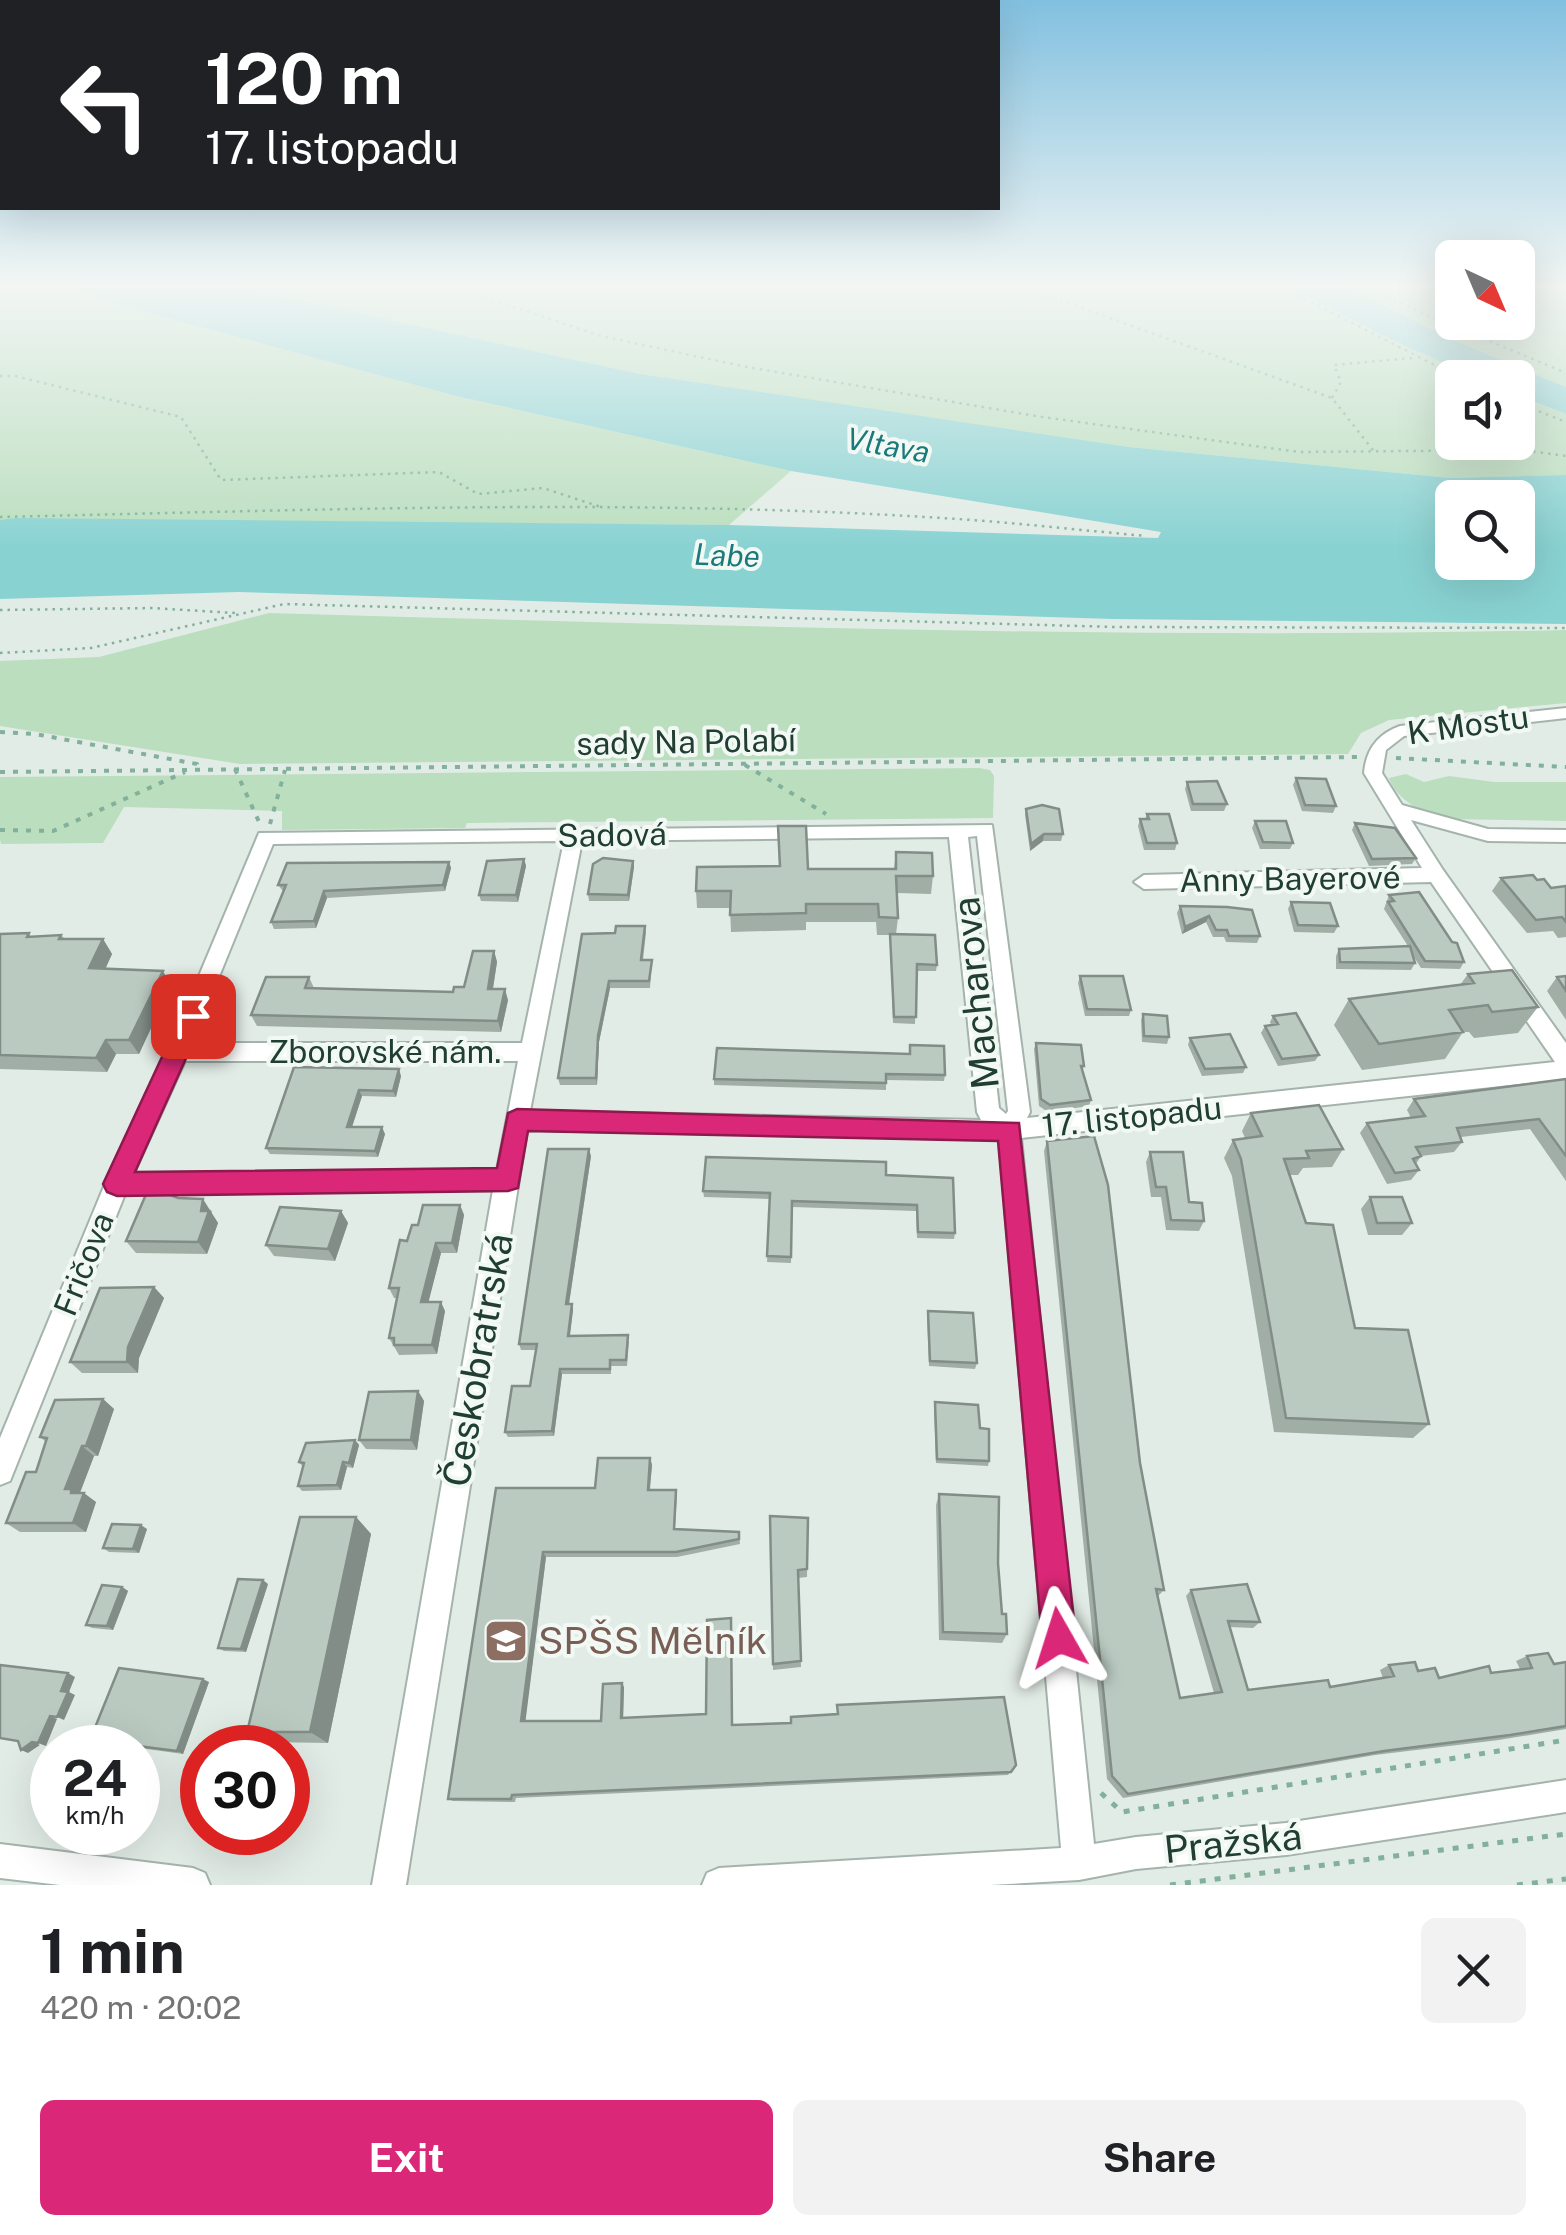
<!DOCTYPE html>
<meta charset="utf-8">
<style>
body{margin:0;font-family:"Public Sans",sans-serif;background:#f2f2f2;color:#202124;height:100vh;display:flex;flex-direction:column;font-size:38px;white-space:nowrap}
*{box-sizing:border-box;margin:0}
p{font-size:32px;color:#757577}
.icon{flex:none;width:55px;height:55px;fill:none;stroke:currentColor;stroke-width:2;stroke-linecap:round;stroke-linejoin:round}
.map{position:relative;height:1885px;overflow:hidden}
.panel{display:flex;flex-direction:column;background:#fff;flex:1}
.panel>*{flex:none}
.top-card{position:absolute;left:0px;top:0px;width:1000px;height:210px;box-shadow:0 10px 40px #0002;background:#202124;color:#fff;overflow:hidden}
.needle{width:65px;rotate:136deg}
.controls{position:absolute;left:1435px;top:240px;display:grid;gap:20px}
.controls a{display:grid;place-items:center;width:100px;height:100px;border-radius:15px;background:#fff;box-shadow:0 10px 40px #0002;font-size:50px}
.speed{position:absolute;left:30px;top:1725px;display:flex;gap:20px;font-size:50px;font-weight:700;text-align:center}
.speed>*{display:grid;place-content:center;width:130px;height:130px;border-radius:50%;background:#fff;box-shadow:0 10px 40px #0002;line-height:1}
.speed small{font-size:25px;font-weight:400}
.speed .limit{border:15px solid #d22;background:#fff;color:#111}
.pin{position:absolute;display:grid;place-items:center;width:85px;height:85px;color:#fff;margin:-42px;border-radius:20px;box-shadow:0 5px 15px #0006}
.me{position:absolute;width:110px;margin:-55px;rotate:354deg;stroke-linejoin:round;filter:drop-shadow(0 0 8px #0008)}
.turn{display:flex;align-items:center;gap:35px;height:210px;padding:0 40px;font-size:45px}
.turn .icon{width:130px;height:130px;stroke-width:2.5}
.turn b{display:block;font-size:70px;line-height:85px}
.round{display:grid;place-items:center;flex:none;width:105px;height:105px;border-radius:15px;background:#f2f2f2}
.head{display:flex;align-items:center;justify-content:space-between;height:170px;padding:0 40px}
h1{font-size:60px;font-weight:700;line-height:75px}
.action{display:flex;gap:20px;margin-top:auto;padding:20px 40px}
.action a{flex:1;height:115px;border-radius:15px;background:#db2777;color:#fff;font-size:40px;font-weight:700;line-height:115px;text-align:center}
.action a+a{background:#f2f2f2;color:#202124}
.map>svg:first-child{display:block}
.green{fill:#badebe}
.water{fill:#89d2d2;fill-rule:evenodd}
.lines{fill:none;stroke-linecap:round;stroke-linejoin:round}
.minor-casing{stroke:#a4b4ac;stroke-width:4}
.path-far2{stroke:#82b09b;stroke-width:2.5;stroke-dasharray:2.5 5;stroke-linecap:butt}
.path-far1{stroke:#82b09b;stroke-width:4;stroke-dasharray:5 8;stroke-linecap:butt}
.path{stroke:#82b09b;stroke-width:5;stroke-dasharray:6 9;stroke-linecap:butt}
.minor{fill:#fff;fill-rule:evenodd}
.wall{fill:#a0aea6}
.shaded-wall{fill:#828d87}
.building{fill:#bacac1;stroke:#828d87;stroke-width:2.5}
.route{fill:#db2777;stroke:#8e194d;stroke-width:2.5}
.labels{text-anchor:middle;stroke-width:8;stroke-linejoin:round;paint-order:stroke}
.far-water-label{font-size:30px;font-style:italic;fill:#1a797a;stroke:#f2f9f5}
.street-label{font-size:32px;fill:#213e32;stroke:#f2f9f5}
.near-street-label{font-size:38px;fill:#213e32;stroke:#f2f9f5}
.near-education-label{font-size:38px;fill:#785e54;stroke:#f2f9f5;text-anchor:start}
</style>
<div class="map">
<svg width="1566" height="1885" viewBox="0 0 1566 1885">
<rect width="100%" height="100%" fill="#e2ece6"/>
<path class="green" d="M0,285H66L122,306L456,396L791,471L729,525L0,520Z
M228,285H1284L1402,345L1477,377L1452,378V442H1518V395L1566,414V475L1450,478L1129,447L882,413L640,374Z
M1342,285H1452V322H1518V285H1566V387L1453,340Z
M269,613C701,625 1134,640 1566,630V703L1389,720L1361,733L1348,754L240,764L0,726V661L99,657Z
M979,768L990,770L994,776L993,818L467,823L465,828L282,830V811L124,807L103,843L1,844L0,839V777Z
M1406,774L1424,782L1449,776L1494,782H1566V821L1445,819C1424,814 1396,800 1389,778Z"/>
<path class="water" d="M66,285H228L640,374L1129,447L1450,478L1566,475V624L1113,619L239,592L0,599V520L16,518L729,525L1158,538L1161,532L791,471L456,396L122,306ZM1452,498H1518V562H1452Z
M1284,285H1342L1453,340L1566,387V414L1518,395V378L1477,377L1402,345Z"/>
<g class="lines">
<defs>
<path id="minor" d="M1566,708V718L1404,736L1386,750L1382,773L1402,805L1488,829L1566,830V842L1488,841L1411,820L1443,870L1566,1043V1079L1021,1138L1094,1844L1136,1837L1286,1823L1566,1780V1812L1286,1855L1136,1869L1079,1880L990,1885H702L707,1873L719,1868L1061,1848L999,1139L527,1130L406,1885H372L493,1190L125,1194L10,1481L0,1485V1438L105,1184L167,1052L259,833L992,825L1030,1112L1027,1118L1555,1062L1431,882L1144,889L1134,882L1144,875L1422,868L1364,773C1366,749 1378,734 1400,726ZM977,836L1008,1111L1006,1114L999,1108L968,837ZM949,837L977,1112L981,1120L530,1111L582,841ZM564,841L522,1043H192L273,844ZM185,1061H518L497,1170L134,1173Z
M0,1844L193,1868L205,1873L210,1885H60L0,1878Z"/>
</defs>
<use href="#minor" class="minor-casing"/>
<path class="path-far2" d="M449,285L601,336L747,367L1042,417L1299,452L1522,450L1566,456
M1018,285L1332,398L1376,454
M1278,285L1460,378
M1367,285L1413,309L1566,373
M0,376H15L181,417L221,480L439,472L478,494L543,488L601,507
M1332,398L1341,382L1334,365L1412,358
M1518,403L1566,422
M0,517C313,510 629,498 942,518C1010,522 1078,530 1146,536
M0,610L152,608L235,613
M0,653L91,648L284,604L1116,627L1566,628"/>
<path class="path-far1" d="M0,732L35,734L197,764L196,769
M1396,758L1566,767
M745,765L826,814
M235,769L260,824
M0,772L1357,757
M270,824L285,770
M0,830L53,831L185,772"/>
<path class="path" d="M1101,1793L1122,1812L1566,1740
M1170,1885L1566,1834
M1517,1885L1566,1879"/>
<use href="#minor" class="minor"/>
</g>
<path class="wall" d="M1296,778L1336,806L1333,813L1302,811L1293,785Z
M1187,782L1227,804L1224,811H1191L1185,789Z
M1026,809L1063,834L1061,841H1043L1030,851L1025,815Z
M1147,814L1177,843L1175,850H1144L1138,826L1140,819H1145Z
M1255,821L1293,843L1290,849H1260L1252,828Z
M1355,823L1416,858L1412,864L1369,866L1352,830Z
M778,826L808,869H894L896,852L933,876L931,894L897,893L898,918L896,934L937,965L936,971H917L915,1024L893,1023L890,935H877L876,922H806V930L731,932L730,908H697L696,891L779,866Z
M524,859L526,866L518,902L481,901L479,895Z
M633,861L634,867L629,901H589L588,894Z
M449,862L451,868L445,891L327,898L316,928L274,929L271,922L283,891L278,885Z
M1501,878L1537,880L1551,888L1566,886V937L1558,938L1553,931L1527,933L1492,891Z
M1389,895L1464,962L1460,969L1421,968L1412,954L1415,963L1411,970L1336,969V956L1339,949L1408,946L1384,909Z
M1291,902L1338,926L1334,933L1294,932L1288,909Z
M1180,906L1227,907L1260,936L1257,943L1226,942L1224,937H1213L1206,922L1182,934L1177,913Z
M645,926L646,933L643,960H652L650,988H610L599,1042L597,1085H560L558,1078L615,933Z
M29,933L31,937L61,935L65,939H103L112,954L105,969L171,985L139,1054H116L107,1072L0,1069V934Z
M494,951L497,962L493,989L508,1000L501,1032L257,1026L251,1015L309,977L314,988L453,992L464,987Z
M1468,974L1538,1007L1518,1033L1474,1038L1469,1032H1463L1445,1059L1362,1070L1334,1025L1349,999L1460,985Z
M1080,976L1131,1010L1129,1016H1085L1078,983Z
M1566,976V1020L1547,991L1557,977Z
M1143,1014L1169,1037L1167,1044L1142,1042L1141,1020Z
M1273,1016L1319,1055L1315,1061L1278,1066L1261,1033L1265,1026L1271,1025L1270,1022Z
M1190,1038L1246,1067L1243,1073L1202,1076L1188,1045Z
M1036,1043L1084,1066L1082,1072L1091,1100L1089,1106L1048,1112L1039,1106L1034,1049Z
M910,1045L945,1075L944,1081L886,1080V1090L714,1085V1079L909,1054Z
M294,1067L401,1076L396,1097L362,1096L352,1127L385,1134L378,1157L270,1154L266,1148Z
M1566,1079V1181L1530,1129L1461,1137L1462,1142L1454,1152L1421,1156L1416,1164L1419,1170L1411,1180L1387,1184L1360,1133L1367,1123L1411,1118L1407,1110L1414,1099Z
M1251,1113L1343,1149L1332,1167L1303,1168L1298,1175H1290L1306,1223L1355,1328L1429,1424L1413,1438L1274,1432L1232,1176L1224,1158L1233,1140L1245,1138L1242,1131Z
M1047,1141L1140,1463L1164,1590L1158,1596L1180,1698L1214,1693L1186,1596L1191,1590L1260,1622L1253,1628L1230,1627L1248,1690L1330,1687L1383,1678L1380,1670L1389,1665L1418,1671L1439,1678L1520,1669L1516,1661L1527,1656L1554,1664L1566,1662V1729L1499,1740L1375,1755L1123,1798L1107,1779L1044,1151Z
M1150,1152L1204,1221L1199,1231L1166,1230L1161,1197H1151L1146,1162Z
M591,1156L569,1304H572L573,1310L570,1336L629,1341L627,1366H611V1374H562L554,1436L508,1437L505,1432L530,1386L536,1350H521L519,1344Z
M886,1175L955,1233L954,1239L917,1238L916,1211L792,1207L791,1263L767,1262L770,1199L704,1197L703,1191Z
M1370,1197L1412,1223L1402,1235H1368L1361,1209Z
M178,1198L212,1211V1214L218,1223L207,1254L136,1253L126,1241Z
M460,1205L464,1215L457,1253H441L428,1302L445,1311L437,1354L399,1355L389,1338L397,1298H394L389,1288L418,1225Z
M341,1211L348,1223L335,1261L274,1256L266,1245Z
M154,1287L164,1298L139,1358L138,1373H82L70,1362Z
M928,1311L977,1363L975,1369L929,1366L927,1317Z
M418,1391L424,1401L417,1450L366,1449L359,1440Z
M103,1399L114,1409L98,1456H94L80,1493L96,1502L86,1532H20L6,1523L36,1472L46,1442L40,1437Z
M935,1402L980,1428L989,1461L988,1466L936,1463L934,1407Z
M355,1440L359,1445L353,1468L347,1467L341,1490L302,1491L298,1486L303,1467L299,1462Z
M650,1458L652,1465L650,1490H676L677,1496L675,1529L739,1532L740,1544L677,1557H546L525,1721H601L624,1687L623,1718L732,1725L791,1723L837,1714V1705L1016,1765L1008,1775L516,1798L515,1802L453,1801L448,1799L496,1488H595Z
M939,1494L998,1563L1002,1614L1007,1634L1002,1643L939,1640L936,1505Z
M770,1516L808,1518L807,1577L798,1578L801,1667L773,1670Z
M356,1517L371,1534L328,1743L268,1742L247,1732Z
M147,1529L139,1553L109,1552L103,1548Z
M268,1584L246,1652L224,1651L218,1648Z
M122,1587L128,1591L113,1630L92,1628L86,1625Z
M209,1682L183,1754L96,1742L90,1740Z"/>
<path class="shaded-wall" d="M1044,834L1043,841L1030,851L1031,844Z
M524,859L526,866L518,902L516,895Z
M633,861L634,867L629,901L628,895Z
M449,862L451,868L445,891L443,885Z
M324,891L327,898L316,928L314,921Z
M1209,916L1206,922L1182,934L1185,927Z
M103,939L112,954L99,983L89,968Z
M494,951L497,962L491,1000L488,989Z
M163,971L171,985L139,1054L129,1040Z
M609,981L610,988L599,1042L597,1085L596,1078L598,1036Z
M505,989L508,1000L501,1032L498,1021Z
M106,1040L116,1054L107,1072L96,1058Z
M399,1069L401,1076L396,1097L393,1091Z
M359,1090L362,1096L350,1133L347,1127Z
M382,1127L385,1134L378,1157L375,1151Z
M589,1149L591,1156L568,1310L566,1304Z
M203,1199L218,1223L207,1254L198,1242Z
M460,1205L464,1215L457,1253L452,1243Z
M341,1211L348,1223L335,1261L328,1249Z
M436,1243L441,1253L426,1312L421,1302Z
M154,1287L164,1298L139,1358L138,1373L127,1362L128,1347Z
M441,1302L445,1311L437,1354L432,1345Z
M572,1304L573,1310L569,1341L568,1336Z
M560,1369L562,1374L554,1436L552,1431Z
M418,1391L424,1401L417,1450L411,1440Z
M103,1399L114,1409L98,1456L86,1446Z
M355,1440L359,1445L353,1468L349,1463Z
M82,1446L94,1456L79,1495L84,1493L96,1502L86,1532L73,1523L65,1489Z
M650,1458L652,1465L649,1495L648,1490Z
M343,1462L347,1467L341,1490L337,1485Z
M356,1517L371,1534L328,1743L310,1732Z
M141,1525L147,1529L139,1553L133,1549Z
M543,1552L546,1557L525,1725L521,1721Z
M263,1580L268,1584L246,1652L241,1649Z
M122,1587L128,1591L113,1630L107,1626Z
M68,1673L75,1677L69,1692L75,1695L64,1720L57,1717L61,1691Z
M203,1679L209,1682L183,1754L177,1751Z
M622,1683L624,1687L623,1722L621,1718Z
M50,1716L57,1719L46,1746L38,1743Z
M32,1742L40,1745L28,1753L21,1750Z"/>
<path class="building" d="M1296,778L1326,779L1336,806L1305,805Z
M1217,781L1227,804H1193L1187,782Z
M1042,805L1059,809L1063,834H1044L1031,844L1026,809Z
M1147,814H1169L1177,843H1147L1140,819H1149Z
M1255,821H1286L1293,843L1263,842Z
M1355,823L1395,828L1416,858L1372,859Z
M778,826H806L808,869H896V852L932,853L933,876H896L898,918L879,917L878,904H806V913L730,915L731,891H696L697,867L780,866Z
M603,858L633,861L628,895L588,894L593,864Z
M524,859L516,895H479L487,861Z
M449,862L443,885L324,891L314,921L271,922L286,885H278L287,863Z
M1533,875L1537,880L1544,879L1551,888L1566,886V922L1562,917L1536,920L1501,878Z
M1419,892L1452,942L1457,943L1464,962L1425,961L1388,902L1394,901L1389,895Z
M1291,902L1330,903L1338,926L1298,925Z
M1180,906L1227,907L1252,910L1260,936H1229L1227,930H1216L1209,916L1185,927Z
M616,926H645L641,960H652L649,981H609L598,1036L596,1078H558L582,934L615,933Z
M29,933L27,937L61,935L59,939H103L89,968L163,971L129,1040H106L96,1058L0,1055V934Z
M890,934L935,935L937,965L917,964L916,1017H894Z
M1410,946L1415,963L1340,962L1339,949Z
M473,951H494L488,989H505L498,1021L251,1015L266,977H309L305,988L453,992L454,987H464Z
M1512,970L1538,1007L1492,1012L1488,1005L1449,1010L1463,1032L1379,1044L1349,999L1474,983L1468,974Z
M1080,976H1123L1131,1010L1087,1009Z
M1566,976V991L1557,977Z
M1296,1013L1319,1055L1282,1059L1265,1026L1278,1024L1273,1016Z
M1143,1014L1167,1016L1169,1037L1144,1036Z
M1230,1034L1246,1067L1205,1069L1190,1038Z
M1036,1043L1081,1045L1084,1066H1081L1091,1100L1050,1105L1041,1099Z
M910,1045L944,1046L945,1075L886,1074V1083L714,1079L717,1048L910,1054Z
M294,1067L399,1069L393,1091L359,1090L347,1127H382L375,1151L266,1148Z
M1566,1079V1156L1539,1119L1457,1128L1462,1142L1416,1147L1421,1156L1413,1159L1419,1170L1395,1173L1367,1123L1425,1116L1414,1099Z
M1319,1105L1343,1149L1306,1151L1309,1158L1284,1159L1306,1223L1333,1225L1355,1328L1408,1330L1429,1424L1286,1418L1241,1159L1233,1140L1262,1136L1251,1113Z
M1094,1136L1108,1185L1140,1463L1164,1590L1156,1589L1180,1698L1222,1692L1191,1590L1247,1584L1260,1622L1228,1621L1248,1690L1328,1680L1330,1687L1394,1676L1389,1665L1415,1662L1418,1671L1435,1668L1439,1678L1489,1666L1491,1673L1532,1668L1527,1656L1548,1653L1554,1664L1566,1662V1726L1510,1735L1384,1751L1128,1794L1112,1776L1047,1141Z
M548,1149H589L566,1304H572L568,1336L628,1335L626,1360H610V1369H560L552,1431L505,1432L512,1386H530L537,1344H519Z
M1150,1152H1183L1189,1202L1202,1203L1204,1221L1171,1220L1166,1187H1156Z
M706,1157L886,1162V1175L953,1178L955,1233L918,1232L917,1205L792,1201L791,1257L767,1256L770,1193L703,1191Z
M155,1189L178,1198L203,1199L201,1211H209L198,1242L126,1241L147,1192Z
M1370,1197H1402L1412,1223H1377Z
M423,1205H460L452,1243H436L421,1302H441L432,1345H394V1338H389L399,1288H389L400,1240L407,1241L412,1225H418Z
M280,1207L341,1211L328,1249L266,1245Z
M154,1287L128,1347L127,1362H70L100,1288Z
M928,1311L973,1313L977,1363L930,1361Z
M418,1391L411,1440H359L369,1392Z
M103,1399L86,1446H82L65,1489H71V1493H84L73,1523H6L26,1472H36L47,1438L40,1437L55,1400Z
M935,1402L978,1405L980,1428L989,1429V1461L937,1459Z
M355,1440L349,1463L343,1462L337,1485L298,1486L304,1463L299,1462L306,1443Z
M598,1458H650L648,1490H676L674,1529L739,1532V1539L676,1552H543L521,1721H601L603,1684L622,1683L621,1718L706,1714L707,1620L731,1618L732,1725L791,1723V1717L838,1714L837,1705L1004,1697L1016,1765L1011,1772L512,1795L511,1799H448L496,1488H595Z
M939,1494L999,1497L998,1563L1002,1614H1006L1007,1634L943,1632Z
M770,1516L808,1518L807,1569L798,1570L801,1661L773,1664Z
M300,1517H356L310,1732H247Z
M112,1524L141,1525L133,1549L103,1548Z
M238,1579L263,1580L241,1649L218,1648Z
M102,1585L122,1587L107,1626L86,1625Z
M0,1665L68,1673L61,1691L68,1692L57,1717L50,1716L38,1743L32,1742L21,1750L18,1741L0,1738Z
M119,1668L203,1679L177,1751L90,1740Z"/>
<linearGradient id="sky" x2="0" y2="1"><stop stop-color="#82c0df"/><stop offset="0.52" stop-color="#f2f6f4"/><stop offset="1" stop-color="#f2f6f4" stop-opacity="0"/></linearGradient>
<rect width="1566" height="549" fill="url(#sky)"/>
<path class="route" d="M193,1007L201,1010L205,1016L135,1172L497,1168L508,1113L517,1109L1019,1123L1076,1638L1071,1650L1059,1655L1047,1650L1042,1638L998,1141L528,1131L518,1188L508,1191L117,1196L107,1192L103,1184L181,1016L185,1010Z"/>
<defs>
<symbol id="school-square" viewBox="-11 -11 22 22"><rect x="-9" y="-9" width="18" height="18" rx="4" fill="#8d6e63" stroke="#f2f9f5"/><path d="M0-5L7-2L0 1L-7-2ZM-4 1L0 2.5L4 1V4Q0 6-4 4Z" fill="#fff"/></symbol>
</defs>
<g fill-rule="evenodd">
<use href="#school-square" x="481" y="1616" width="50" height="50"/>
</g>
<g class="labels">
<g class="far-water-label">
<text transform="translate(888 446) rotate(10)" y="10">Vltava</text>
<text transform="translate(727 556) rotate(2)" y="10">Labe</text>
</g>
<g class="street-label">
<text transform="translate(1468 725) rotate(-8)" y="11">K Mostu</text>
<text transform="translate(686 742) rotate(-1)" y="11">sady Na Polabí</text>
<text transform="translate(612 835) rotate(-1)" y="11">Sadová</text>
<text transform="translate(1290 879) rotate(-1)" y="11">Anny Bayerové</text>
<text x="385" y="1063">Zborovské nám.</text>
<text transform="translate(1132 1117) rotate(-6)" y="11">17. listopadu</text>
<text transform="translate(84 1264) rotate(-68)" y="11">Fričova</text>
</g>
<g class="near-street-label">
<text transform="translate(976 993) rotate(-96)" y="13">Macharova</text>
<text transform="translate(478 1360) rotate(-80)" y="13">Českobratrská</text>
<text transform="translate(1233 1843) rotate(-6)" y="13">Pražská</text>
</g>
<g class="near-education-label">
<text x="538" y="1654">SPŠS Mělník</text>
</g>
</g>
</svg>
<div class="controls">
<a><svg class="needle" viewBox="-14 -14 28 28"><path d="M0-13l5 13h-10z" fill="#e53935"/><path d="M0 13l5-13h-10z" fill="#757577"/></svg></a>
<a><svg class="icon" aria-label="sound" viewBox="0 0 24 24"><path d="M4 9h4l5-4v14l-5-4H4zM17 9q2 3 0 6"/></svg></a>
<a><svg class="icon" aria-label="search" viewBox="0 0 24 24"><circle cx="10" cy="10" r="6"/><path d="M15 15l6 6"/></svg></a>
</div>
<div class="speed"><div>24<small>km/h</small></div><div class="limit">30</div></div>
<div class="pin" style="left:193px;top:1016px;background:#d93025"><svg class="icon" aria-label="arrive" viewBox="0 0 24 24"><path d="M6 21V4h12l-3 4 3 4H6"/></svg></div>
<svg class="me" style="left:1059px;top:1638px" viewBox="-20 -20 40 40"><path d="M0-17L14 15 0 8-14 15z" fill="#db2777" stroke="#fff" stroke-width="4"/></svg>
<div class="top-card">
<div class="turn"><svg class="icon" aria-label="left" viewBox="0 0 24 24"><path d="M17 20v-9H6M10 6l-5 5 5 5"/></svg><div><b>120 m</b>17. listopadu</div></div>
</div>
</div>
<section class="panel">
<div class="head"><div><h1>1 min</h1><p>420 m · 20:02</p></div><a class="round"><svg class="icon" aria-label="close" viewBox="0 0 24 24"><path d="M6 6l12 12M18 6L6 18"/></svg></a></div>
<div class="action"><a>Exit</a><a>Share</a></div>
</section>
